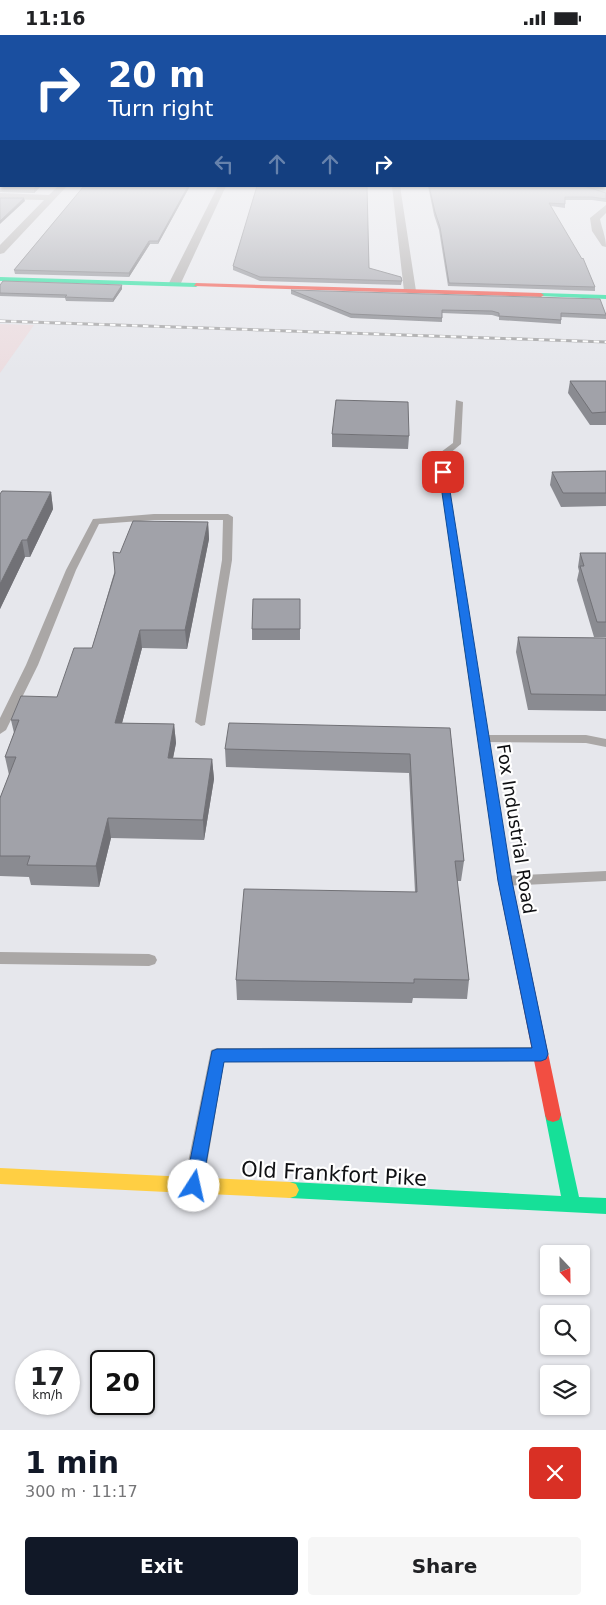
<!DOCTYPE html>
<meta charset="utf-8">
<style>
body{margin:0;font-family:"DejaVu Sans",sans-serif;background:#f6f6f6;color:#202124;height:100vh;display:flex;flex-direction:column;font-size:19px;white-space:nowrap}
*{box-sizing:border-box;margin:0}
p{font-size:16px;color:#757577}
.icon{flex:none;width:28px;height:28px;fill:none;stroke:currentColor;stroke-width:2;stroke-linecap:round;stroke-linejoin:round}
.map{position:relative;height:1395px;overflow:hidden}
.details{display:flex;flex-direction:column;background:#fff;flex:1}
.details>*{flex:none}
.hud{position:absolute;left:0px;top:0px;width:606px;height:152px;box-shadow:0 1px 4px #0004;background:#1a4fa0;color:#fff;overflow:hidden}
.needle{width:32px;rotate:158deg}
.controls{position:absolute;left:540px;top:1210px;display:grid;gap:10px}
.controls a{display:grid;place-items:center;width:50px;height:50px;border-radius:5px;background:#fff;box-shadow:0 1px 4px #0004;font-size:25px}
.speed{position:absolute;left:15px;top:1315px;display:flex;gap:10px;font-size:25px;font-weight:700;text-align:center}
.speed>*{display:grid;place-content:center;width:65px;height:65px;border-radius:50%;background:#fff;box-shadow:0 1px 4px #0004;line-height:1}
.speed small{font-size:12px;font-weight:400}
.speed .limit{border:2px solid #111;border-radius:8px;background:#fff;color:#111}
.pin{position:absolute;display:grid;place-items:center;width:42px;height:42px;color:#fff;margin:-21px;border-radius:10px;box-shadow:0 2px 8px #0006}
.me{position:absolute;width:55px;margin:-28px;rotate:10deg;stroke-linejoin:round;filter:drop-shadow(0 0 4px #0008)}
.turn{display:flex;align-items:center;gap:18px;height:105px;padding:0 25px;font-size:22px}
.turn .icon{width:65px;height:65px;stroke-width:2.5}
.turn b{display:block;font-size:35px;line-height:42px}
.lanes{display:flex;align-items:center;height:48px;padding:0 25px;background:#0003;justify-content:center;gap:25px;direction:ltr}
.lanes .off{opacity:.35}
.round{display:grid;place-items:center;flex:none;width:52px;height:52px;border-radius:5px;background:#f6f6f6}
.headline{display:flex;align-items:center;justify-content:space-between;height:85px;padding:0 25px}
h1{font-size:30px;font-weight:700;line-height:38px;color:#111827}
.cta{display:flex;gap:10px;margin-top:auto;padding:10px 25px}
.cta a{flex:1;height:58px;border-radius:5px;background:#111827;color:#fff;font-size:20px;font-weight:700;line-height:58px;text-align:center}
.cta a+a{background:#f6f6f6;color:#202124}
.status{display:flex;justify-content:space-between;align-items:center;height:35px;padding:0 25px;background:#fff;direction:ltr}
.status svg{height:14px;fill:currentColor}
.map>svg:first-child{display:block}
.industrial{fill:#ecdde0}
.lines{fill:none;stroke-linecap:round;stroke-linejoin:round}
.lane{fill:#aaa7a6;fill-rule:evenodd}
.street{fill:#aaa7a6;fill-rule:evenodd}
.fast{fill:#16e098;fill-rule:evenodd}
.slow{fill:#ffcf43;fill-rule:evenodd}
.jam{fill:#f24e42;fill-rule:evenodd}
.rail-casing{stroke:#a6a6a7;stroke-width:3}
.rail{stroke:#fff;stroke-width:2;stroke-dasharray:5.5;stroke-linecap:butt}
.wall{fill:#8a8b91}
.shaded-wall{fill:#717176}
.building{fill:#a1a2a9;stroke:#717176}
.route{fill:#1a73e8;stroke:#114b97}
.labels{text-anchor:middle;stroke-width:4.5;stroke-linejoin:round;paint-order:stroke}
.street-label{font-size:18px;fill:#0f1013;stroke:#fff}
.near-street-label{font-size:21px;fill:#0f1013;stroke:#fff}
</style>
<div class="status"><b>11:16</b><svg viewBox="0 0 49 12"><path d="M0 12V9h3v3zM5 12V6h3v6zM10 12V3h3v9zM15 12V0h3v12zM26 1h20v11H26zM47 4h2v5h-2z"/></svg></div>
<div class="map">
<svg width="606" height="1395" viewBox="0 0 606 1395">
<rect width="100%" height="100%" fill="#e6e7ec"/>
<path class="industrial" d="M0,289L34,290L0,338Z"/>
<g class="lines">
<path class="lane" d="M456,365L463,367L461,409L443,424H437V420L453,408Z
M154,479H228L233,482L232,525L205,690L201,691L195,687L222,525L223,485H154L99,489L76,535L38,630L6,695L0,699V683L26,630L66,535L93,484Z
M484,700H586L606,704V712L586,708L480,707L478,704Z
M606,836V846L505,851L500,850L498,846L500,842L505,841Z
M0,917L149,919L155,921L157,925L155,929L149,931L0,929Z
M538,1012L544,1014L547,1019L544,1024L538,1026L224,1027L204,1147L201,1153L194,1156L187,1153L184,1147L211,1015L217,1013Z"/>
<path class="street" d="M58,151H67L4,218L0,219V210L44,165L0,164V158L49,160Z
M218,151H226L181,248L175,251L171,250L169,248Z
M392,151H400L416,256L410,259L404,256Z
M579,151H594L606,154V160Z
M606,170V178L600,184C602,194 606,202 606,212L602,211L592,196L590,183Z"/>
<path class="fast" d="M0,242L196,248L199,250L196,252L0,246Z
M541,258L606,260V264L539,261Z
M437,420L444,422L474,612L469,615L464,612Z
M553,1073L559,1075L561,1080L579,1162L606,1163V1179L290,1163L284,1161L281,1155L284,1149L290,1147L561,1161L545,1080L547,1075Z"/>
<path class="slow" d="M469,609L474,612L504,801L502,804H494L492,801L464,612Z
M0,1133L290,1147L296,1149L299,1155L296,1161L290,1163L0,1149Z"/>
<path class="jam" d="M196,248L541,258L544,260L541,262L194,251Z
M498,797L502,798L504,801L512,846L561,1080L559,1085L553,1087L547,1085L545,1080L498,846L492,801L494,798Z"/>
<defs>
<path id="rail" d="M0,286L606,307"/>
</defs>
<use href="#rail" class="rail-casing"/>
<use href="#rail" class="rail"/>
</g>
<path class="wall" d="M0,141L41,151L34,158L0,157Z
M84,151H190L158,209H150L129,242L15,239L14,235Z
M428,151H584L606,158V167L592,165H565V173L551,171L595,252V256L448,251L439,195L434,180Z
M233,231L369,233L402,246L401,250L260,246L233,235Z
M0,250H122V254L113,267L66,266L65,263L0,261Z
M291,255L606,278V284L561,282V289L499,285V282L492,280L442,278V287L351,283L291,259Z
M570,346H606V390H590L568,358Z
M332,399L409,401L408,414L332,412Z
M606,436V471L561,472L550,450L552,437Z
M51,457L53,474L30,522H25L0,574V459Z
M208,487L209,504L187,614L142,613L122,688L174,689L176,708L173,723L212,724L214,744L204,805L111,803L99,852L31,850L29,842L0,841V763L9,740L5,722L14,698L11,685L57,662L92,613L120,518Z
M580,518H606V602H594L577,545L579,536L578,532Z
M300,564V605H252V594Z
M518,602L606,603V676L528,675L516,617Z
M450,693L464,826L461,846H457L469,945L467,964L413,963L412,968L237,965L236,945L415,857L409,738L226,732L225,714Z"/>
<path class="shaded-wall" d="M37,151H41L34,158V154Z
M188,151H190L158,209V206Z
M24,163L25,166L0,189V186Z
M149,206L150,209L129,242V238Z
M122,250V254L113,267V264Z
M51,457L53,474L30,522L27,505Z
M208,487L209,504L187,614L185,595Z
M22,505L25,522L0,574V549Z
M140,595L142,613L117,707L115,688Z
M174,689L176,708L169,743L168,723Z
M212,724L214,744L204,805L203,785Z
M108,783L111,803L99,852L96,831Z"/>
<path class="building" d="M0,141H1V151H37L34,154H0Z
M605,141H606V149H605Z
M84,151H188L158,206H149L129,238L14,235Z
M257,151H367L369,233L401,242L402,246L260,242L233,231Z
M429,151H584L606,158V164L592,162H565V169L549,168L582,224L583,223L595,252L449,248L440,192L435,177Z
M0,163H24L0,186Z
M3,246L122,250L113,264L65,262L67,260L0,258V250Z
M291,255L600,264L606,280L561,278V285L499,281V278L492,276L442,275V283L351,279Z
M570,346H606V377L592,378Z
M336,365L408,367L409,401L332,399Z
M606,436V458H563L552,437Z
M2,456L51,457L27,505H22L0,549V459Z
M133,486L208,487L185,595H140L115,688L174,689L168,723L212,724L203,785L108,783L96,831L27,830L30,821H0V763L16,722H5L19,685H11L21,661L57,662L74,613H92L115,538L113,517L120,518Z
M580,518H606V587H597L580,531H584Z
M253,564H300V594H252Z
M518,602L606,603V660L531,659Z
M229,688L450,693L464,826H455L469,945L414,944V948L236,945L244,854L417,857L410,719L225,714Z"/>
<linearGradient id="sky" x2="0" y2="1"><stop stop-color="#98c3e6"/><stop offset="0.42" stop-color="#f4f4f6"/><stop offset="1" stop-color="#f4f4f6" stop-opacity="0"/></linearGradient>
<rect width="606" height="336" fill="url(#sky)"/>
<path class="route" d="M443,434L447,437L512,846L548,1019L546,1024L541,1026L224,1027L202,1151L200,1156L194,1159L188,1156L185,1151L212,1016L217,1014L532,1013L498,846L439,437Z"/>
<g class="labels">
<g class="street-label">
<text transform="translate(516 794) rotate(81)" y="6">Fox Industrial Road</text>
</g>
<g class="near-street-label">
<text transform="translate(334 1139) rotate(3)" y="7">Old Frankfort Pike</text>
</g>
</g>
</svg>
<div class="controls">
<a><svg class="needle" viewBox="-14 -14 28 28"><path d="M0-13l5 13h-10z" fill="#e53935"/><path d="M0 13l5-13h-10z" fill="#757577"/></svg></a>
<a><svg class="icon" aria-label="search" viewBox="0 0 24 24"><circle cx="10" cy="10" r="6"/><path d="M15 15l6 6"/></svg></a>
<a><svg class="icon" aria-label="layers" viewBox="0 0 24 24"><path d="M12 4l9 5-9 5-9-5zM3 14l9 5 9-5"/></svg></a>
</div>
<div class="speed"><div>17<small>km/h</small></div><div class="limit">20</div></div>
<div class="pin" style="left:443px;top:437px;background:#d93025"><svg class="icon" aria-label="arrive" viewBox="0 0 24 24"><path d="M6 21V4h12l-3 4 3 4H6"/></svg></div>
<svg class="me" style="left:194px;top:1151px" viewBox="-20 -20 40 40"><circle r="19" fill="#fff"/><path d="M0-13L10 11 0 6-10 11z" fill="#1a73e8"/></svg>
<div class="hud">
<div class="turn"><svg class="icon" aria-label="right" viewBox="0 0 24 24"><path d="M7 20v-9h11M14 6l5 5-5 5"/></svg><div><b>20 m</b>Turn right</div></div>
<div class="lanes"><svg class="icon off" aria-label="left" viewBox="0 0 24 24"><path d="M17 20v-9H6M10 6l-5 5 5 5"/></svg><svg class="icon off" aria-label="ahead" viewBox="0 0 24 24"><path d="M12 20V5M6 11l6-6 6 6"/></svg><svg class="icon off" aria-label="ahead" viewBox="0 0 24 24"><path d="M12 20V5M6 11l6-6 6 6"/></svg><svg class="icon" aria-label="right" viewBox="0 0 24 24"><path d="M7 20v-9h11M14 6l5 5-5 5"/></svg></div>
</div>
</div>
<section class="details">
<div class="headline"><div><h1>1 min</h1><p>300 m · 11:17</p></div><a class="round" style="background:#d93025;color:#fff"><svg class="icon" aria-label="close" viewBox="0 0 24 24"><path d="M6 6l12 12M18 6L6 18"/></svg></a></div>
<div class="cta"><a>Exit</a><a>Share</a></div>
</section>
